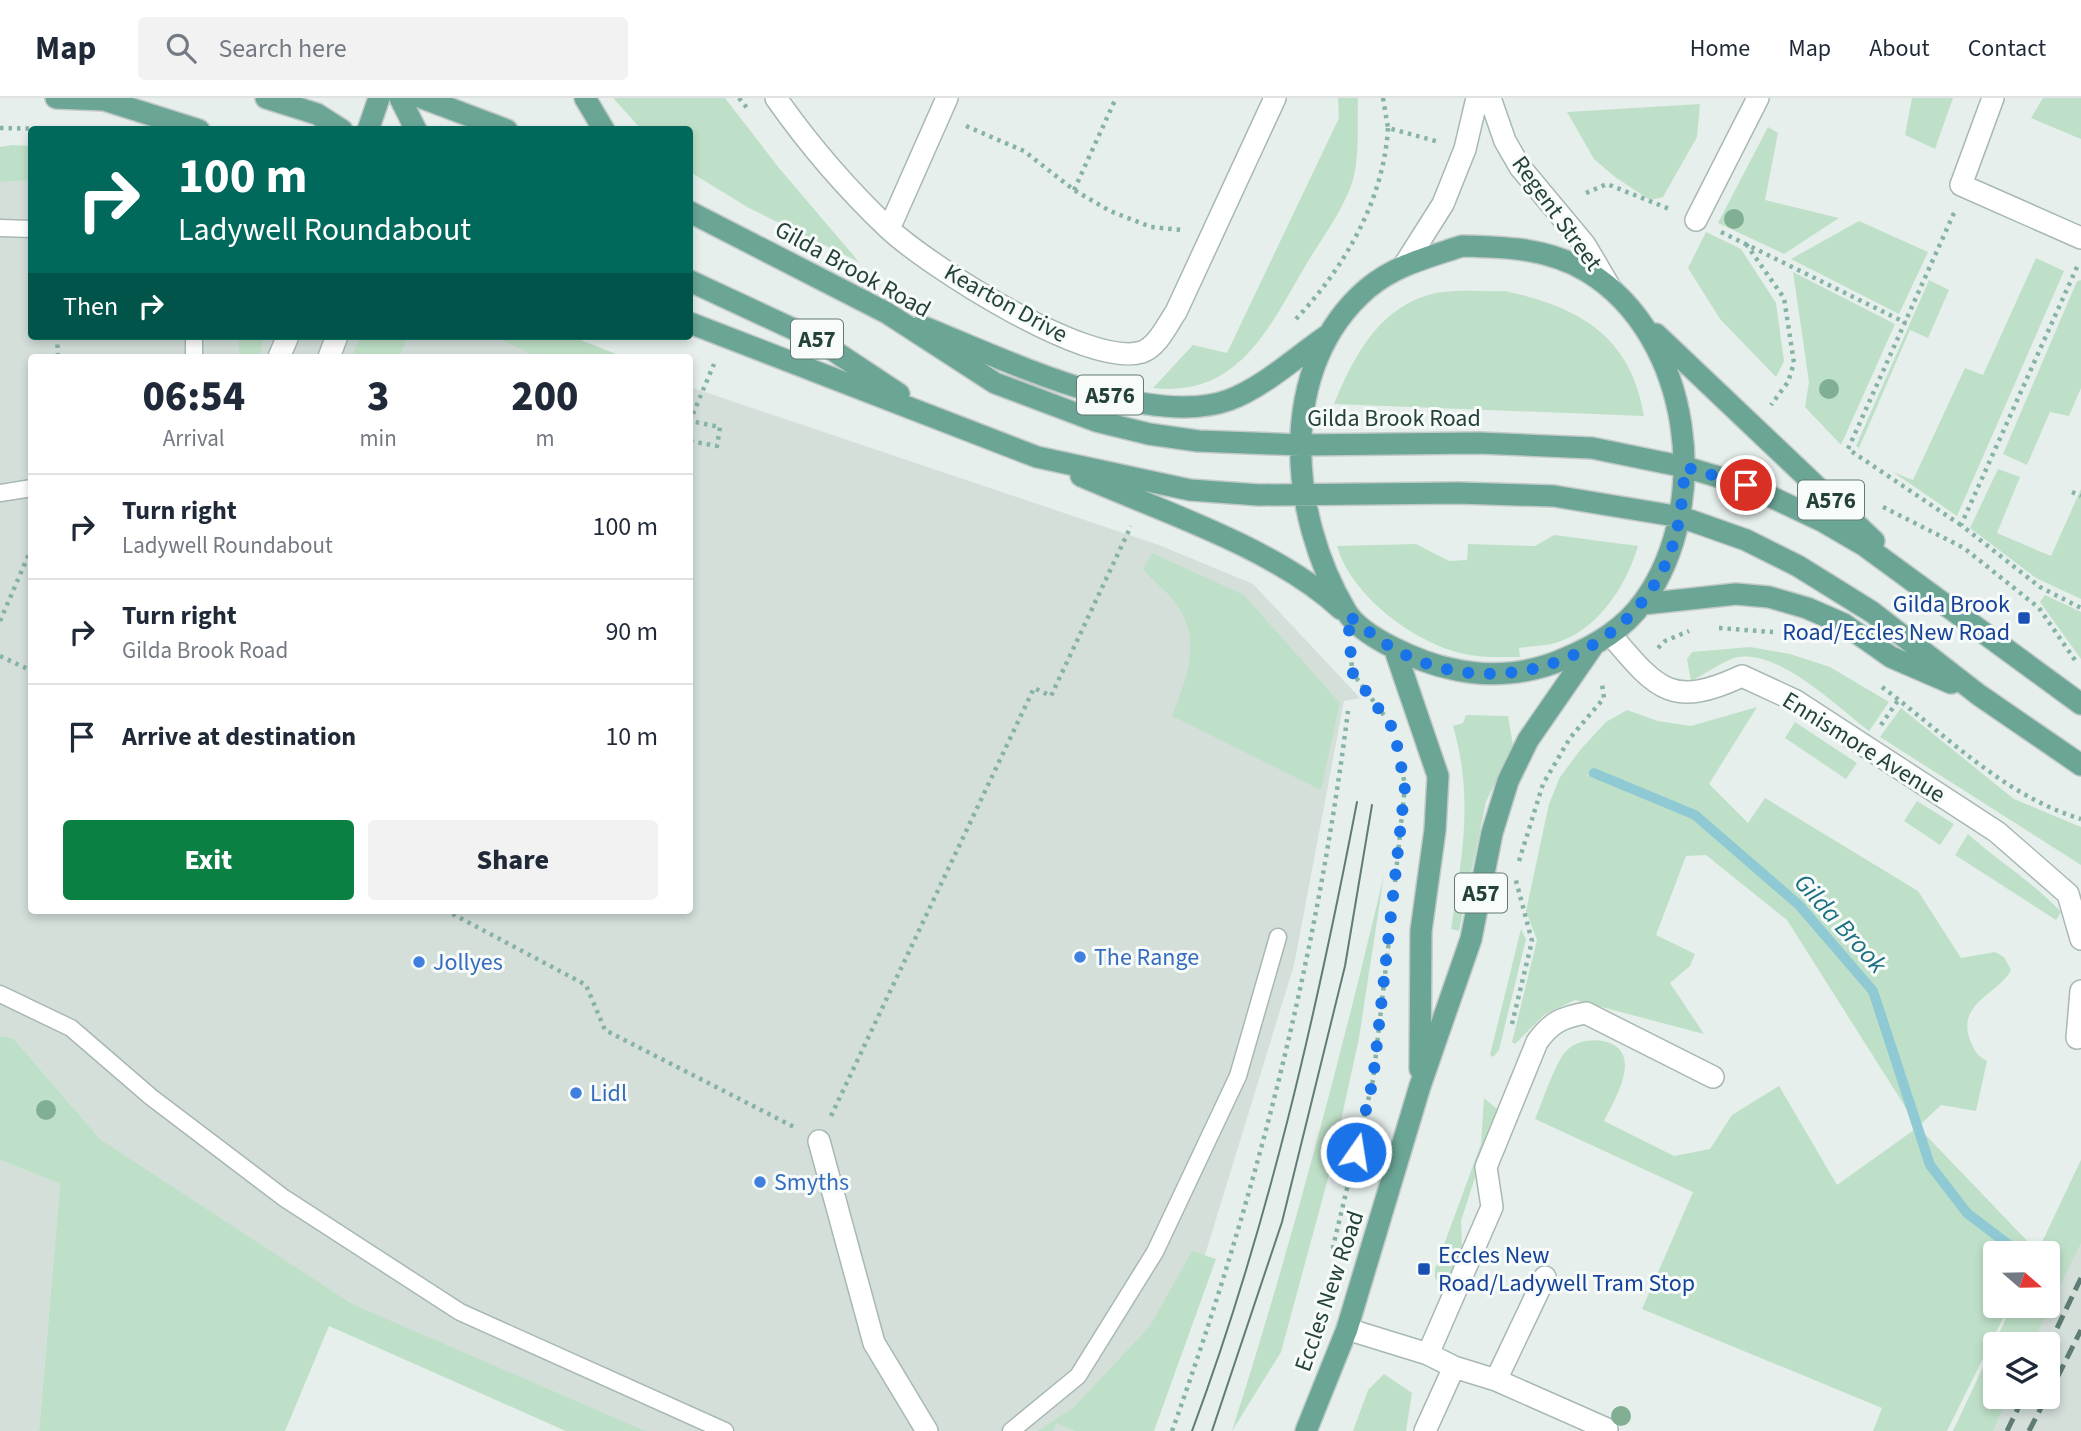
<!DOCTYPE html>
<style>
body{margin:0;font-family:"Source Sans 3",sans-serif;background:#f2f2f3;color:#1f2937;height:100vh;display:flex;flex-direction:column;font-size:26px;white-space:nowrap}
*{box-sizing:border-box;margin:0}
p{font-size:23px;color:#747a83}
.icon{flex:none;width:38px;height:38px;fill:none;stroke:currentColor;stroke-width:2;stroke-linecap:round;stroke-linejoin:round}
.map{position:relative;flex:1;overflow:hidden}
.panel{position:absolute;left:28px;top:256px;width:665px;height:560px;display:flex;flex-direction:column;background:#fff;border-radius:7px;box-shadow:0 4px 10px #0003}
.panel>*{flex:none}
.guide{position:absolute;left:28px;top:28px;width:665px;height:214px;border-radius:7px;box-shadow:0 4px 10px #0003;background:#00695c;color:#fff;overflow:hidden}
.needle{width:46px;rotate:110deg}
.buttons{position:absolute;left:1983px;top:1143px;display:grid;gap:14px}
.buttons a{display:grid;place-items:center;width:77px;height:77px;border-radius:7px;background:#fff;box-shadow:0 4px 10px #0003;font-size:35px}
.pin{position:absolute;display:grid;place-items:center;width:60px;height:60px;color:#fff;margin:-30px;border:4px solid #fff;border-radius:50%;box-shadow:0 2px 7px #0007}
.me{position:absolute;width:77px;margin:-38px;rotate:13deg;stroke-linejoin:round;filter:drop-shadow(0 0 5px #0008)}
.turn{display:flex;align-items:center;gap:24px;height:147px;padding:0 35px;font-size:32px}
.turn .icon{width:91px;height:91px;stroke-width:2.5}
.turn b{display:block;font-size:49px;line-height:60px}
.then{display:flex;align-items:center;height:66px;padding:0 35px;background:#0003;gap:14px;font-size:26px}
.eta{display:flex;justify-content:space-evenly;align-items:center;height:119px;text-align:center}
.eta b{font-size:42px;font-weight:800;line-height:49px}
.action{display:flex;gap:14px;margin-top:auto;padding:14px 35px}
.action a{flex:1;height:80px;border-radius:7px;background:#0b8043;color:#fff;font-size:28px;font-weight:800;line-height:80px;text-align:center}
.action a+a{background:#f2f2f3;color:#1f2937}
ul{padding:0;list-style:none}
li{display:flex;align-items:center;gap:21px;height:105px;padding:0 35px;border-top:2px solid #e0e1e3}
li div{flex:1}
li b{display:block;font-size:26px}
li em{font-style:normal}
header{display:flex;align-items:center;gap:42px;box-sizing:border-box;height:98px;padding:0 35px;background:#fff;border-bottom:2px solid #e0e1e3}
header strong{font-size:33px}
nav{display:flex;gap:38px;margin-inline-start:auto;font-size:24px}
.search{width:490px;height:63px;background:#f2f2f3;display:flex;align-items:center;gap:18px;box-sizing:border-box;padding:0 24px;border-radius:7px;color:#747a83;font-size:26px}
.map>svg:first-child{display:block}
.built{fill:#d4dfda;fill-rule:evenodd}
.green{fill:#bfe0c8}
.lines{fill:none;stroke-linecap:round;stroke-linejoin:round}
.stream{stroke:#8ec9d4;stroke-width:10}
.lane-casing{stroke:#a8b8b2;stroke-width:19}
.street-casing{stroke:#a8b8b2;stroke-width:24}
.primary-casing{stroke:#c2cac8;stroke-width:24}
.path{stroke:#86b3a5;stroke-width:4.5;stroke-dasharray:3.5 5;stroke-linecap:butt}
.lane{stroke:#fff;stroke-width:16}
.street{stroke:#fff;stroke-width:21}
.primary{stroke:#6aa596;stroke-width:21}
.tram{stroke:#5f7d75;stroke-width:2}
.rail{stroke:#5f7d75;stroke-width:5;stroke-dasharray:14 7;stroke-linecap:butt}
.tree{fill:#80af93}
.route{stroke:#1a73e8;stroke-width:12;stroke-dasharray:0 21.6}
.transit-dot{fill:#1a4fb4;stroke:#f7fbf9;stroke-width:2.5}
.shop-dot{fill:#3f7fe0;stroke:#f7fbf9;stroke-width:2.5}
.labels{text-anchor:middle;stroke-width:6;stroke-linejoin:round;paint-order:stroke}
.shield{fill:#f7fbf9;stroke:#637a73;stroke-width:2}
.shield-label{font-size:23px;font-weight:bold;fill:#24423a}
.street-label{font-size:24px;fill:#24423a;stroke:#f7fbf9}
.transit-label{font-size:24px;fill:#164399;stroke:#f7fbf9;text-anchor:end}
.shop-label{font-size:24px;fill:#366cbe;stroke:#f7fbf9;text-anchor:start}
.water-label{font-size:26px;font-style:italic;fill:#1c6f80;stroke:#f7fbf9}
</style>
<header>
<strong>Map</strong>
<div class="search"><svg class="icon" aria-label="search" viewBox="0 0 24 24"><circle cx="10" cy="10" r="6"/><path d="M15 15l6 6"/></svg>Search here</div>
<nav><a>Home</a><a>Map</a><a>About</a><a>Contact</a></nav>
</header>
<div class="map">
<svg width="2081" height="1333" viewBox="0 0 2081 1333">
<rect width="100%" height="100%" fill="#e6efeb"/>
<path class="built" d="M31,66L32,238H547L603,259H32V812H690V289L1159,447L1253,486L1360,600L1344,603L1294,867L1151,1333H566L329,1227L101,1042L13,940L0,938V70Z
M0,1062L60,1086L39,1333H0Z
M2081,1062V1333H1953L2012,1208H2048V1155H2037ZM1995,1246H2048V1298H1995Z"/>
<path class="green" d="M613,0H725L779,70L859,164L749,110L695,77L690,73V32L641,31Z
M1338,0H1358C1357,27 1360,60 1352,85C1342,114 1322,140 1307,165C1270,228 1239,300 1153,290L1193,247L1227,255L1339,20Z
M1912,0H1953L1935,51L1905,37Z
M2043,0H2081V41L2031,20Z
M1700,6L1697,39L1663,99L1650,102L1615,79L1594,61L1567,14Z
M1768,29L1778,35L1765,102L1839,120L1784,156L1718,125Z
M12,47L31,48V82L0,84V49Z
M1859,123L1928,154L1899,216L1791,161Z
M1706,134L1741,151L1776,205L1784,263L1776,279L1720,221L1688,170Z
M2036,160L2064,173L1957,418L1893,374L1913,382L1965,270L1983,277Z
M1793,174L1895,226L1841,347L1805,309L1809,284Z
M1929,182L1949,192L1928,240L1910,232L1859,350L1856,348Z
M2081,182V290L2069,318L2050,314L2027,367L2003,356L2077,183Z
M1505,193C1579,209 1631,238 1644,318L1334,306C1352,262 1376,214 1425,198C1449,190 1479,194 1505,193Z
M239,238H264L259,259H236L239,258Z
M360,238H408L399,259H352Z
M494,238H570L624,259H537Z
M1998,371L2020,379L1997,435L2051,458L2081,391V501L2036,480L1970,430Z
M1554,437L1638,448C1626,489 1596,535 1552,546C1541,548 1530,548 1519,550L1520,559C1500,559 1479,560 1460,555C1412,543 1351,497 1337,448L1416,446L1449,463L1467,462L1468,446L1535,448Z
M1152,455L1244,497L1340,605L1321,692L1172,618C1189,574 1205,535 1167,495C1159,487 1150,480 1143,471Z
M2045,497L2081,514V561L2040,504Z
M1750,549L1790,556L1830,569L1889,604L1869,633C1837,609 1776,548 1734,560C1720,565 1705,576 1691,583L1687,561L1692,554Z
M1757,609L1709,686L1748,725L1765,700L1918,793L1961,860L1995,854L2004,859L2011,872C1999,896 1956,905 1970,942C1974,952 1977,958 1987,963L1976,1013L1941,1007L1918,1029L2035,1151L2034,1155H1995V1208H2009L1947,1333H1873L1882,1310L1642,1211L1693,1094L1535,1021C1542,1005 1556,962 1567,952C1577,943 1591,941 1603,943C1645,952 1616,999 1604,1023L1674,1058L1710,1051L1732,1017L1779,988L1837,1087L1918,1029L1787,822L1706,757L1686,758L1656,837L1695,856L1690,868L1670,885L1704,936L1575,902L1544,917L1515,946L1512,944L1537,842L1526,813L1549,706L1560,679L1581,651L1606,624L1627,612L1658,623L1691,628Z
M1901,610L2014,701L2081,729V767L1880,639Z
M1466,617L1508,618L1513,647L1486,704L1459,833L1451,831C1462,758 1474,701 1453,628L1463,625Z
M1795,624L1857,665L1846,681L1785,640Z
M1917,703L1954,726L1940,747L1904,723Z
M1968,736C1998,763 2033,784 2061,814L2056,822L1955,757Z
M1384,777L1359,940L1330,1073L1281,1254L1232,1333C1291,1148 1339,966 1384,777Z
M1521,831L1526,841L1499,952L1493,959L1490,957Z
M0,938L13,940L101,1042L352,1206L645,1333H566L329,1228L285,1333H39L60,1086L0,1062Z
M1484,1000L1497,1011L1461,1123L1462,1150L1446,1185L1441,1189L1435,1180V1171L1481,1046Z
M2081,1062V1145L2032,1246H1995V1298L2008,1299L1993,1333H1953L2012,1208H2048V1155H2037Z
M1192,1153L1216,1161L1154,1333H1075L1057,1325L1053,1333H1038L1074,1309L1150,1228Z
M1384,1276L1412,1295L1406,1333H1353L1368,1292Z"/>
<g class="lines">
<path class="stream" d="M1594,675L1695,717L1799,807L1873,893L1930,1067L1967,1115L2013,1150"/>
<defs>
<path id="lane" d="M0,130L32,131
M194,259V238
M0,395L32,390
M0,896L71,930L151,999L284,1100L460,1214L725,1333
M1011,1333L1078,1278L1155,1154L1238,978L1278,839"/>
<path id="street" d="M776,0C809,47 846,90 888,130C927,167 1089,271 1142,254C1158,248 1167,227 1176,214L1275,0
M1490,0L1505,43L1520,69L1585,147L1611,191
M1993,0L1961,87L2081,140
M1696,122L1758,0
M889,131L947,0
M1405,166L1443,106L1465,51L1477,0
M279,259L288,238
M329,259L337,238
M1611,537C1657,591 1671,611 1742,578L1796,603L1997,734L2068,796L2081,841
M2077,940L2081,893
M819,1043L874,1245L927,1333
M1347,1231L1428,1256L1454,1269L1425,1333
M1428,1256L1492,1109L1486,1069L1537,944C1551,924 1563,919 1586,915L1713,979
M1454,1269L1496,1282L1607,1331
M1496,1282L1545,1179"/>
<path id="primary" d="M56,0L104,2L199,32
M266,0L317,16L342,32
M400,0L416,32
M422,0L507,32
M585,0L604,32
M368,32L379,0
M690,114L887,215L995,285L1096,323L1149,336L1198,343L1301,347L1479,345L1592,350L1685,369L1746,387L1822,423L1865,448L2081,606
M1462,148C1506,149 1549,150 1588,174C1692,238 1713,407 1644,503C1624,531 1596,547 1566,560C1531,576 1490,580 1452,571C1422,565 1362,540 1346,513C1289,418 1275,269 1368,190C1396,167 1429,159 1462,148Z
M690,183L819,243L899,296
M690,225L1037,359L1190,392L1259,397L1458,395L1554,398L1681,419L1746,442L1798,468L1872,514L1979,597L2081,667
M921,228C1000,259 1146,332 1229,302C1264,289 1297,258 1328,237
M1656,236L1874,443
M1081,378C1163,414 1275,450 1341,511
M1643,506L1736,496L1769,499L1807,510L1844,526L1891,559L1951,585
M1395,552L1438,678L1435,732L1421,833L1420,971
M1306,1333L1347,1231L1420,988L1471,841L1492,735L1508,683L1528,642L1593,548"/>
</defs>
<use href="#lane" class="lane-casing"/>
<use href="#street" class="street-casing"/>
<use href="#primary" class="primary-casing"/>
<path class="path" d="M739,0L747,10
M1383,0L1388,30L1439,44
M966,28L1024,53L1074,92L1110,113L1151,129L1182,132
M0,30L52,31
M1074,92L1116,0
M1586,95L1607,86L1672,112
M1954,115L1848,351L1961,427
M1721,134L1906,225
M1746,146L1784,200L1794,265L1788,284L1771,307
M2077,169L1961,427L2040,489L2081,510
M1296,221C1345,169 1384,101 1388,30
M57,238L58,259
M690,343L717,348L720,329L690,323L714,266
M2072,394L2081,398
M1883,409L1964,450L2039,510L2077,565
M0,523L32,449
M1719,530L1773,534
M1658,550L1665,543L1689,533
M1351,556L1352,574L1386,620
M0,558L32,573
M1882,589C1945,636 2004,698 2081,721
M1881,627L1899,601
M1519,763L1543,686L1570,640L1604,600L1602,586
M1395,784L1405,688L1402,671
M445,812L586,887L605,932L796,1030
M1512,926L1532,843L1515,779
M831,1018L1034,590L1051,598L1131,428
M1338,1158L1333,1149L1373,982L1389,842
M1172,1333C1256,1099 1317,859 1348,613"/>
<use href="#lane" class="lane"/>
<use href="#street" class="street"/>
<use href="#primary" class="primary"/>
<path class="tram" d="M1192,1333C1268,1129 1316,917 1357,704
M1212,1333L1282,1124L1345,868L1372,707"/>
<path class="rail" d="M2048,1249L2081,1180
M2048,1298L2081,1232
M2007,1333L2024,1298
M2029,1333L2047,1298"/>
</g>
<g class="tree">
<circle cx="1734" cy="121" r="10"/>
<circle cx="1829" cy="291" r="10"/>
<circle cx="46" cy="1012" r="10"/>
<circle cx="1621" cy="1318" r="10"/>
</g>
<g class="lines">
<path class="route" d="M1356,1054L1373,982L1405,688L1394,632L1352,574L1348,517C1364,529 1379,543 1396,552C1488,603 1610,569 1660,477C1679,443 1682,407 1685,369L1746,387"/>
</g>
<g class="transit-dot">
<rect x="2017" y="513" width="14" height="14" rx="3.5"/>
<rect x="1417" y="1164" width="14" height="14" rx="3.5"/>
</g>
<g class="shop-dot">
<circle cx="1080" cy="859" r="7"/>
<circle cx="419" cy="864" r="7"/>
<circle cx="576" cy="995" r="7"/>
<circle cx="760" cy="1084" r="7"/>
</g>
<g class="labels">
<g class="shield">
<rect x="791" y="221.5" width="52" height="39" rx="5"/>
<rect x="1077" y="277.5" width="66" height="39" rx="5"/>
<rect x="1798" y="382.5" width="66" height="39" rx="5"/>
<rect x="1455" y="775.5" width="52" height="39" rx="5"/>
</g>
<g class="shield-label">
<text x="817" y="249">A57</text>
<text x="1110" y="305">A576</text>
<text x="1831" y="410">A576</text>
<text x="1481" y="803">A57</text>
</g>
<g class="street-label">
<text transform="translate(1557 115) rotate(54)" y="8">Regent Street</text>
<text transform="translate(853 171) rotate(29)" y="8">Gilda Brook Road</text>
<text transform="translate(1006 205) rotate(29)" y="8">Kearton Drive</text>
<text x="1394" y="328">Gilda Brook Road</text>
<text transform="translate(1864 649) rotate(32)" y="8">Ennismore Avenue</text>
<text transform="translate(1329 1193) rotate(-71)" y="8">Eccles New Road</text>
</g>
<g class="transit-label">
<text x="2010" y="514">Gilda Brook<tspan x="2010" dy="28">Road/Eccles New Road</tspan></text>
<text x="1438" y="1165" text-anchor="start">Eccles New<tspan x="1438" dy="28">Road/Ladywell Tram Stop</tspan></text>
</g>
<g class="shop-label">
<text x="1094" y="867">The Range</text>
<text x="433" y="872">Jollyes</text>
<text x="590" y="1003">Lidl</text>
<text x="774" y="1092">Smyths</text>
</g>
<g class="water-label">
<text transform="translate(1841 825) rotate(48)" y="9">Gilda Brook</text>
</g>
</g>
</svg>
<div class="buttons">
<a><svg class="needle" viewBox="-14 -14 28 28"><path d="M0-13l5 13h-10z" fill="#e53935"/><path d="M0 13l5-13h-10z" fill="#747a83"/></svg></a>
<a><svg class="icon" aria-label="layers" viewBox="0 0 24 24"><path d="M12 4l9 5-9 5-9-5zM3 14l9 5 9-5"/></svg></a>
</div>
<div class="pin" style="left:1746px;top:387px;background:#d93025"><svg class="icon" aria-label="arrive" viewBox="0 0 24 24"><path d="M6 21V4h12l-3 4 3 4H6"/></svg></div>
<svg class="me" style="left:1356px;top:1054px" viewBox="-20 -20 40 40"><circle r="17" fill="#1a73e8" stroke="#fff" stroke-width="3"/><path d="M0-11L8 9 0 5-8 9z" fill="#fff"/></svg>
<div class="guide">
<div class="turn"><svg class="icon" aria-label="right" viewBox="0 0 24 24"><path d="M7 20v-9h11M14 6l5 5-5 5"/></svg><div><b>100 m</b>Ladywell Roundabout</div></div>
<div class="then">Then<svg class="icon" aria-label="right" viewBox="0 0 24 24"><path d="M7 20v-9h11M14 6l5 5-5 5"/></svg></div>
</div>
<section class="panel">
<div class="eta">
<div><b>06:54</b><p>Arrival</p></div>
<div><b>3</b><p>min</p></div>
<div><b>200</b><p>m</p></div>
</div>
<ul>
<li><svg class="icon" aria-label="right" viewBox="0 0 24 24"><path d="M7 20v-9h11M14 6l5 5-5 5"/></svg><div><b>Turn right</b><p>Ladywell Roundabout</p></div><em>100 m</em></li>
<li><svg class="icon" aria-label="right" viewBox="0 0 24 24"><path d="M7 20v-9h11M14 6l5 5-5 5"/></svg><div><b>Turn right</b><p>Gilda Brook Road</p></div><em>90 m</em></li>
<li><svg class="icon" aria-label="arrive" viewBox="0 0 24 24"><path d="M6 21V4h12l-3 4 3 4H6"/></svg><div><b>Arrive at destination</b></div><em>10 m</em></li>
</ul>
<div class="action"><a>Exit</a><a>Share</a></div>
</section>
</div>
